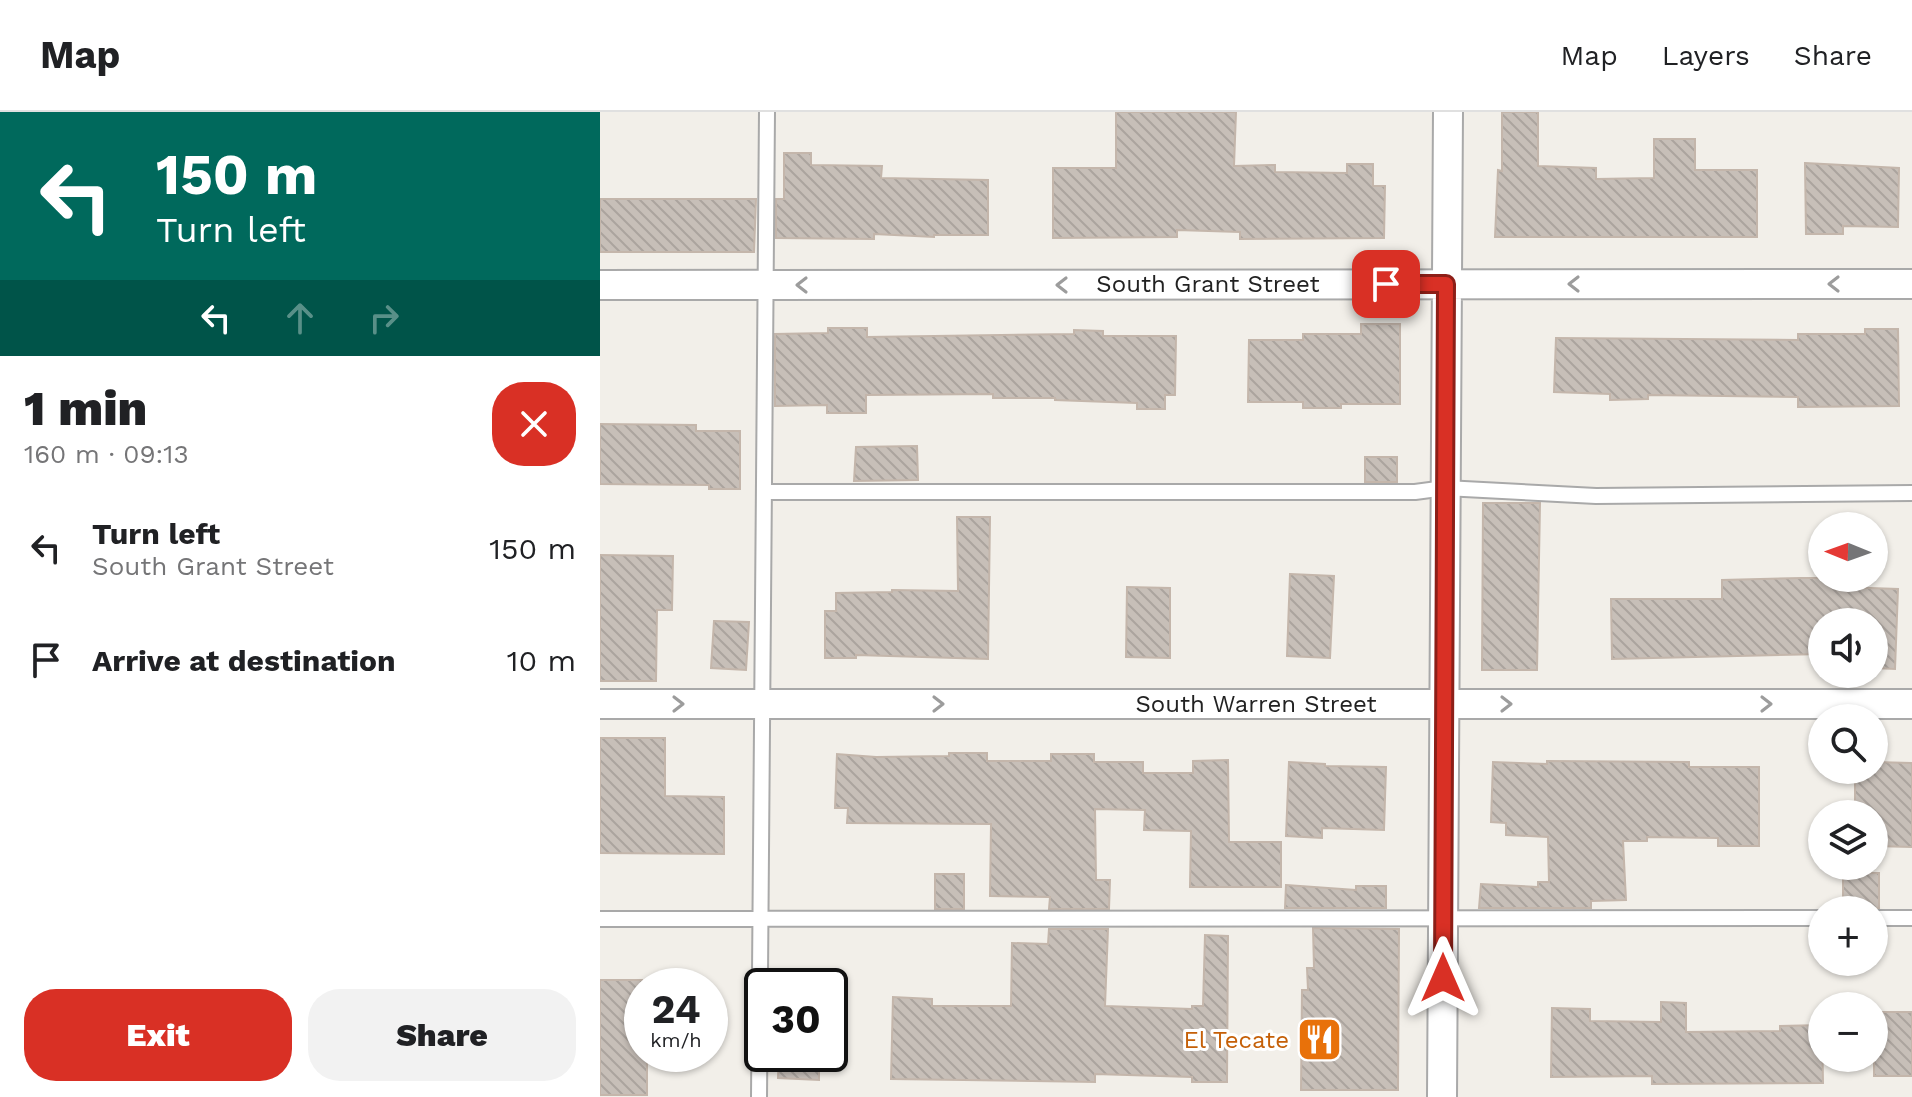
<!DOCTYPE html>
<meta charset="utf-8">
<style>
body{margin:0;font-family:"Work Sans",sans-serif;background:#f2f2f2;color:#202124;height:100vh;display:flex;flex-direction:column;font-size:30px;white-space:nowrap}
*{box-sizing:border-box;margin:0}
p{font-size:26px;color:#757577}
.icon{flex:none;width:44px;height:44px;fill:none;stroke:currentColor;stroke-width:2;stroke-linecap:round;stroke-linejoin:round}
.map{position:relative;flex:1;overflow:hidden}
.details{display:flex;flex-direction:column;background:#fff;width:600px}
.details>*{flex:none}
.hud{background:#00695c;color:#fff;overflow:hidden}
.needle{width:52px;rotate:271deg}
.tools{position:absolute;left:1208px;top:400px;display:grid;gap:16px}
.tools a{display:grid;place-items:center;width:80px;height:80px;border-radius:50%;background:#fff;box-shadow:0 2px 6px #0004;font-size:40px}
.speed{position:absolute;left:24px;top:856px;display:flex;gap:16px;font-size:40px;font-weight:700;text-align:center}
.speed>*{display:grid;place-content:center;width:104px;height:104px;border-radius:50%;background:#fff;box-shadow:0 2px 6px #0004;line-height:1}
.speed small{font-size:20px;font-weight:400}
.speed .limit{border:4px solid #111;border-radius:12px;background:#fff;color:#111}
.pin{position:absolute;display:grid;place-items:center;width:68px;height:68px;color:#fff;margin:-34px;border-radius:16px;box-shadow:0 4px 12px #0006}
.me{position:absolute;width:88px;margin:-44px;rotate:0deg;stroke-linejoin:round;filter:drop-shadow(0 0 6px #0008)}
.turn{display:flex;align-items:center;gap:28px;height:168px;padding:0 24px;font-size:36px}
.turn .icon{width:104px;height:104px;stroke-width:2.5}
.turn b{display:block;font-size:56px;line-height:68px}
.lanes{display:flex;align-items:center;height:76px;padding:0 24px;background:#0003;justify-content:center;gap:40px;direction:ltr}
.lanes .off{opacity:.35}
.round{display:grid;place-items:center;flex:none;width:84px;height:84px;border-radius:32px;background:#f2f2f2}
.summary{display:flex;align-items:center;justify-content:space-between;height:136px;padding:0 24px}
h1{font-size:48px;font-weight:800;line-height:60px}
.cta{display:flex;gap:16px;margin-top:auto;padding:16px 24px}
.cta a{flex:1;height:92px;border-radius:32px;background:#d93025;color:#fff;font-size:32px;font-weight:800;line-height:92px;text-align:center}
.cta a+a{background:#f2f2f2;color:#202124}
ul{padding:0;list-style:none}
li{display:flex;align-items:center;gap:24px;height:112px;padding:0 24px}
li div{flex:1}
li b{display:block;font-size:30px}
li em{font-style:normal}
header{display:flex;align-items:center;gap:48px;box-sizing:border-box;height:112px;padding:0 40px;background:#fff;border-bottom:2px solid #e0e0e0}
header strong{font-size:38px}
nav{display:flex;gap:44px;margin-inline-start:auto;font-size:28px}
main{display:flex;flex:1;min-height:0}
.map>svg:first-child{display:block}
.building{fill:url(#building-back-hatch);stroke:#c4b6ab;stroke-width:2}
.lines{fill:none;stroke-linecap:round;stroke-linejoin:round}
.service-casing{stroke:#a9a9a9;stroke-width:18}
.minor-casing{stroke:#a9a9a9;stroke-width:32}
.service{stroke:#fff;stroke-width:14}
.minor{stroke:#fff;stroke-width:28}
.oneway{stroke:#9c9c9c}
.route-casing{stroke:#8d1f18;stroke-width:20}
.route{stroke:#d93025;stroke-width:14}
.labels{text-anchor:middle;stroke-width:6;stroke-linejoin:round;paint-order:stroke}
.street-label{font-size:24px;fill:#222;stroke:#fff}
.food-label{font-size:24px;fill:#c56008;stroke:#fff;text-anchor:end}
</style>
<header>
<strong>Map</strong>
<nav><a>Map</a><a>Layers</a><a>Share</a></nav>
</header>
<main>
<section class="details">
<div class="hud">
<div class="turn"><svg class="icon" aria-label="left" viewBox="0 0 24 24"><path d="M17 20v-9H6M10 6l-5 5 5 5"/></svg><div><b>150 m</b>Turn left</div></div>
<div class="lanes"><svg class="icon" aria-label="left" viewBox="0 0 24 24"><path d="M17 20v-9H6M10 6l-5 5 5 5"/></svg><svg class="icon off" aria-label="ahead" viewBox="0 0 24 24"><path d="M12 20V5M6 11l6-6 6 6"/></svg><svg class="icon off" aria-label="right" viewBox="0 0 24 24"><path d="M7 20v-9h11M14 6l5 5-5 5"/></svg></div>
</div>
<div class="summary"><div><h1>1 min</h1><p>160 m · 09:13</p></div><a class="round" style="background:#d93025;color:#fff"><svg class="icon" aria-label="close" viewBox="0 0 24 24"><path d="M6 6l12 12M18 6L6 18"/></svg></a></div>
<ul>
<li><svg class="icon" aria-label="left" viewBox="0 0 24 24"><path d="M17 20v-9H6M10 6l-5 5 5 5"/></svg><div><b>Turn left</b><p>South Grant Street</p></div><em>150 m</em></li>
<li><svg class="icon" aria-label="arrive" viewBox="0 0 24 24"><path d="M6 21V4h12l-3 4 3 4H6"/></svg><div><b>Arrive at destination</b></div><em>10 m</em></li>
</ul>
<div class="cta"><a>Exit</a><a>Share</a></div>
</section>
<div class="map">
<svg width="1312" height="985" viewBox="0 0 1312 985">
<defs>
<pattern id="building-back-hatch" width="6" height="6" patternUnits="userSpaceOnUse" patternTransform="scale(2)"><rect width="6" height="6" fill="#c7bfb8"/><path d="M-1 5l2 2M0 0l6 6M5-1l2 2" fill="none" stroke="#aba49e"/></pattern>
</defs>
<rect width="100%" height="100%" fill="#f2efe9"/>
<path class="building" d="M516,0H636L634,54L675,53V60L747,61V52H773V74H785L784,126L640,127V120L577,118V125L453,126V56H516Z
M902,0H938V54L996,56V67L1054,66V27H1095V58H1157V125H895L898,58L902,59Z
M184,41H211V53L282,54L281,66L388,68V123H334V125L274,122V127L176,126V87H184Z
M1205,51L1299,56L1298,115L1243,114V122H1206Z
M0,87H156L154,140H0Z
M761,212H800V292H741V296H703V290H648L649,228H703V222H761Z
M228,216H267V225L474,222V218L503,219V224H576L575,283H565V297H537V291L455,288V286H393V282L266,283V301H227V293L175,294V222L228,221Z
M1265,217H1298L1299,294L1198,295V285L1048,283V287L1010,288V282L954,280L956,226L1198,228V222H1265Z
M0,312L96,313V319H140V377H109V373L0,372Z
M317,334L318,368L254,369L256,335Z
M765,345H797V370H765Z
M883,391H940L937,558H882Z
M357,405H390L388,547L256,543V546H225V499H236V481L292,480V478L358,479Z
M0,443L73,444L72,498H57L56,569H0Z
M690,462L734,464L730,546L687,544Z
M1202,466H1241V475L1298,477L1295,557L1274,556V510H1222V542L1012,547L1011,487H1122V468Z
M527,475L570,476V546L526,545Z
M114,509L149,510L146,558L111,556Z
M0,626H65V684L124,685V742L0,741Z
M349,641H387V649H451V642H494V650H543V661H593V649L628,648L629,730H681V775H590L591,719L544,718L545,698L495,697L496,768H510L509,797H449L450,785L390,784L391,712L247,711L248,696H235L237,642L276,645L349,644Z
M947,649L1089,650V655H1159V734H1118V726L1047,725V729H1023L1026,788L991,789V796H879L881,772L938,775V770H949L948,725L906,723V711L891,710L893,650L947,652Z
M689,650L725,652V654L786,655L784,718L722,716V726L686,724Z
M1274,650L1312,651V735L1274,734V702H1255V658H1274Z
M1243,761H1279V796L1243,797Z
M335,762H364V797H335Z
M686,773L756,778V774H786V796H685Z
M713,816L799,817L798,978H701L702,878H708L707,856H714Z
M449,817H508L505,894L592,897V894H603L605,823L628,824L627,970H592V965L495,962V970L291,967L293,885L332,887V894H411L412,831L448,832Z
M0,868H42V942H47V983H0Z
M1061,890L1086,891V920L1180,919V914L1222,913L1223,971L1052,972V964L951,965L952,896L990,897V909L1061,910Z
M1274,900H1312V964H1274Z
M179,942H219V968L178,966Z"/>
<g class="lines">
<defs>
<path id="service" d="M165,380H815L845,376L996,384L1312,381
M1274,806H1312
M0,807L1222,806
M159,985L167,0"/>
<path id="minor" d="M0,173L1312,172
M0,592H1312
M842,985L848,0"/>
</defs>
<use href="#service" class="service-casing"/>
<use href="#minor" class="minor-casing"/>
<use href="#service" class="service"/>
<use href="#minor" class="minor"/>
</g>
<defs><path id="oneway-chevron" d="M-2-3.5L2.5 0L-2 3.5" fill="none" stroke-width="1.6" stroke-linecap="round" stroke-linejoin="round" transform="scale(2)"/></defs>
<g class="oneway">
<use href="#oneway-chevron" transform="translate(974 172) rotate(180)"/>
<use href="#oneway-chevron" transform="translate(1234 172) rotate(180)"/>
<use href="#oneway-chevron" transform="translate(202 173) rotate(180)"/>
<use href="#oneway-chevron" transform="translate(462 173) rotate(180)"/>
<use href="#oneway-chevron" transform="translate(78 592)"/>
<use href="#oneway-chevron" transform="translate(338 592)"/>
<use href="#oneway-chevron" transform="translate(906 592)"/>
<use href="#oneway-chevron" transform="translate(1166 592)"/>
</g>
<g class="lines">
<defs>
<path id="route" d="M786,172H846L843,866"/>
</defs>
<use href="#route" class="route-casing"/>
<use href="#route" class="route"/>
</g>
<defs>
<symbol id="restaurant-square" viewBox="-11 -11 22 22"><rect x="-9" y="-9" width="18" height="18" rx="4" fill="#e8710a" stroke="#fff"/><path d="M-5-6h1v4h1v-4h1v4h1v-4h1v5L-1.5 .5V6h-2V.5L-5-1ZM5-6V6H3V1.5H1.5Q1.5-4 5-6Z" fill="#fff"/></symbol>
</defs>
<g fill-rule="evenodd">
<use href="#restaurant-square" x="694" y="902" width="51" height="51"/>
</g>
<g class="labels">
<g class="street-label">
<text x="608" y="180">South Grant Street</text>
<text x="656" y="600">South Warren Street</text>
</g>
<g class="food-label">
<text x="689" y="936">El Tecate</text>
</g>
</g>
</svg>
<div class="tools">
<a><svg class="needle" viewBox="-14 -14 28 28"><path d="M0-13l5 13h-10z" fill="#e53935"/><path d="M0 13l5-13h-10z" fill="#757577"/></svg></a>
<a><svg class="icon" aria-label="sound" viewBox="0 0 24 24"><path d="M4 9h4l5-4v14l-5-4H4zM17 9q2 3 0 6"/></svg></a>
<a><svg class="icon" aria-label="search" viewBox="0 0 24 24"><circle cx="10" cy="10" r="6"/><path d="M15 15l6 6"/></svg></a>
<a><svg class="icon" aria-label="layers" viewBox="0 0 24 24"><path d="M12 4l9 5-9 5-9-5zM3 14l9 5 9-5"/></svg></a>
<a>+</a>
<a>−</a>
</div>
<div class="speed"><div>24<small>km/h</small></div><div class="limit">30</div></div>
<div class="pin" style="left:786px;top:172px;background:#d93025"><svg class="icon" aria-label="arrive" viewBox="0 0 24 24"><path d="M6 21V4h12l-3 4 3 4H6"/></svg></div>
<svg class="me" style="left:843px;top:866px" viewBox="-20 -20 40 40"><path d="M0-17L14 15 0 8-14 15z" fill="#d93025" stroke="#fff" stroke-width="4"/></svg>
</div>
</main>
